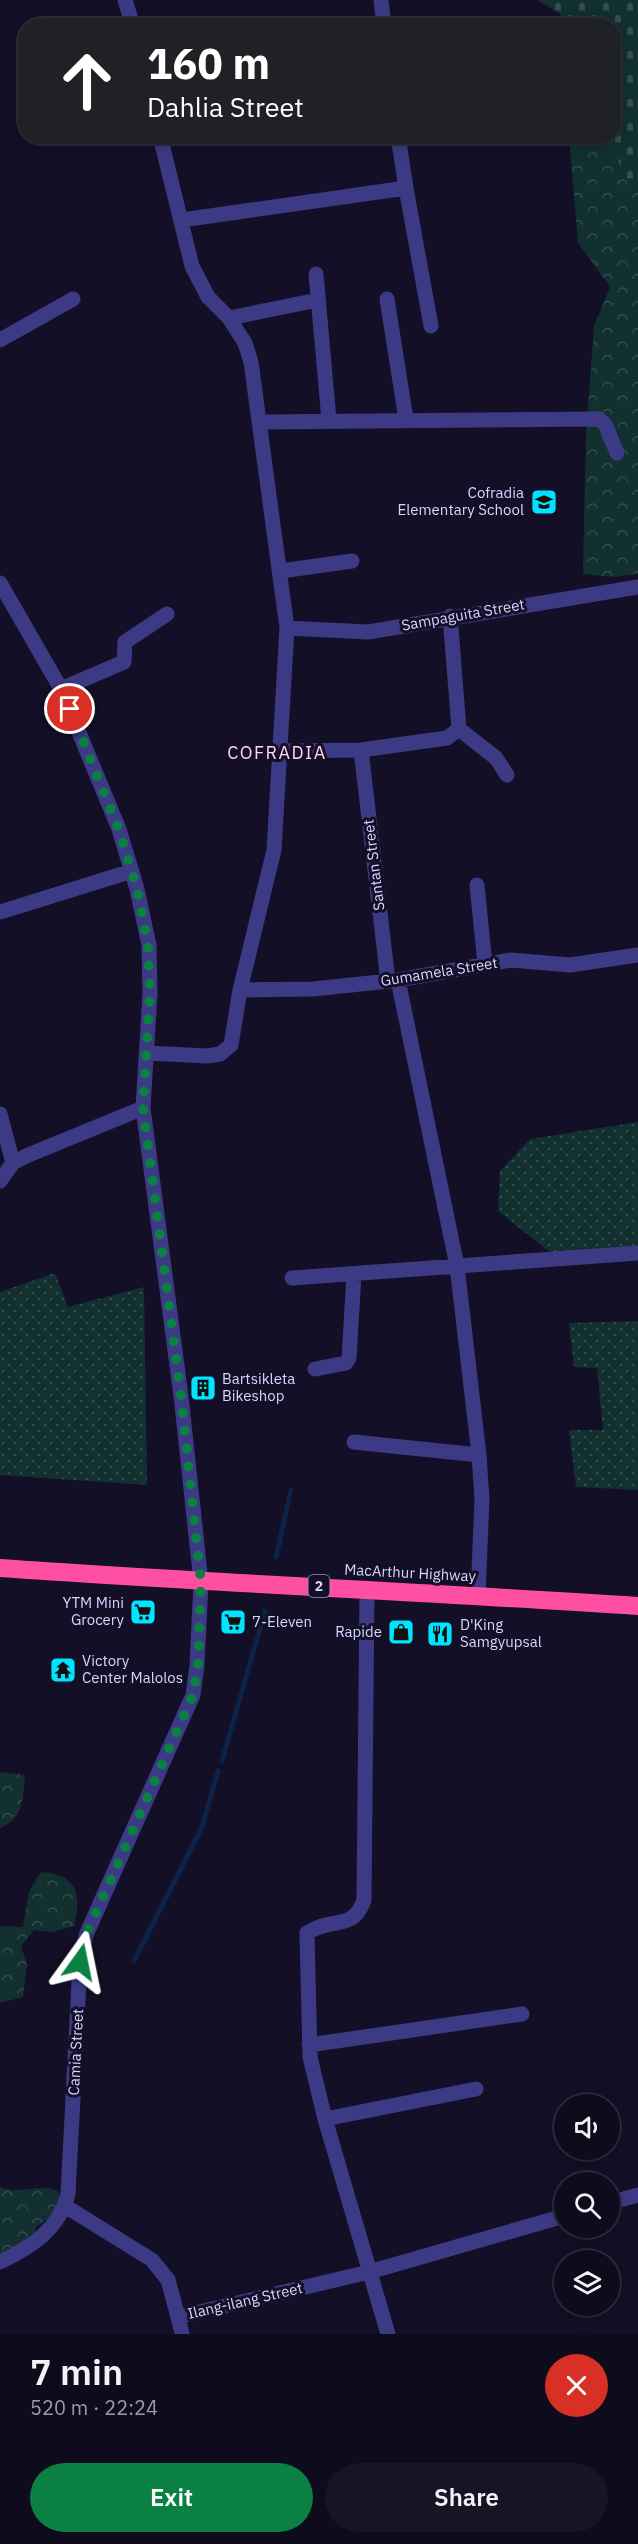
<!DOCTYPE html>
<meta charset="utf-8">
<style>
body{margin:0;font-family:"IBM Plex Sans",sans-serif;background:#171425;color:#f1f3f6;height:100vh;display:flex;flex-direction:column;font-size:22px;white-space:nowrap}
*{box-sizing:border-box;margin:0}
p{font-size:20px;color:#9b9ba3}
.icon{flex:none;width:33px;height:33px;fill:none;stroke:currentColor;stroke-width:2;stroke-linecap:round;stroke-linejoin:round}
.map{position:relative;height:2334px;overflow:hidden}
.details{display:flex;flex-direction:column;background:#0e0b1c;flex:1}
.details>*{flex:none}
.banner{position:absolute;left:18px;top:18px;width:603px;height:126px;border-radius:24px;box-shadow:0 3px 15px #0003,0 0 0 2px #2e2b3b;background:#202124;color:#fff;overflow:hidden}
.buttons{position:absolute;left:554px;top:2094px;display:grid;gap:12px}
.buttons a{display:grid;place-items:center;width:66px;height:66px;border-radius:50%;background:#0e0b1c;box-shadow:0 3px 15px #0003,0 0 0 2px #2e2b3b;font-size:30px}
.pin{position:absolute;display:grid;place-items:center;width:51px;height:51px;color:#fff;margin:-26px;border:3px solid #fff;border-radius:50%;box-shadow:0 2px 6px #0007}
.me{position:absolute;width:66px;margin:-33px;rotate:12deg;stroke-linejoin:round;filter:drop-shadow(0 0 4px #0008)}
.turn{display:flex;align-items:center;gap:21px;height:126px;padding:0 30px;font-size:27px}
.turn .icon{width:78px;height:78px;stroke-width:2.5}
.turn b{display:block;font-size:42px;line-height:51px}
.round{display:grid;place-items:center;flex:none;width:63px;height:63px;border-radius:32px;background:#171425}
.summary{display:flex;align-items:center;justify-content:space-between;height:102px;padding:0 30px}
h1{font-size:36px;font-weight:600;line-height:45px}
.action{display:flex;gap:12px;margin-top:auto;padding:12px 30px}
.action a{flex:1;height:69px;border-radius:36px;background:#0b8043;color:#fff;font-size:24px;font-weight:600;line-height:69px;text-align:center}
.action a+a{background:#171425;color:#f1f3f6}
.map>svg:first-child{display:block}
.grass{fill:url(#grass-dots)}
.forest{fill:url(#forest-crowns)}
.cemetery{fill:url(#cemetery-stones)}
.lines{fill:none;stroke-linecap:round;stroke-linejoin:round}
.stream{stroke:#0c2248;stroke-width:5}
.minor{stroke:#3d3a85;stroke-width:15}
.highway{stroke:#ff4fa3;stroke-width:18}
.route{stroke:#0b8043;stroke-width:10;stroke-dasharray:0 18}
.labels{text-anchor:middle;stroke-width:6;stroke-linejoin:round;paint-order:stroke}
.shield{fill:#130f26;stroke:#9e99be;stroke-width:1.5}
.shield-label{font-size:14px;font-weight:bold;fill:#d9d4ff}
.poi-label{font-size:15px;fill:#d9d4ff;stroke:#130f26;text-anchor:start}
.street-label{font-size:15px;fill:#d9d4ff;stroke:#130f26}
.quarter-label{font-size:18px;letter-spacing:1.5px;fill:#ffd6f0;stroke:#130f26}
</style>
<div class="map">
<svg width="638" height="2334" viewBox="0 0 638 2334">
<defs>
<pattern id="grass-dots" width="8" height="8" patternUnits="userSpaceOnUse" patternTransform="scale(1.5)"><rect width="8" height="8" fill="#12302f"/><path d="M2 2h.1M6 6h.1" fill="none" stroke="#344d4e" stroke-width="1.8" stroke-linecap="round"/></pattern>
<pattern id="forest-crowns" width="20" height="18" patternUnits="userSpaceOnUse" patternTransform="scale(1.5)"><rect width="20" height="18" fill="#12302f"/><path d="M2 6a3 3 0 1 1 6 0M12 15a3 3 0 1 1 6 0" fill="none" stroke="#344d4e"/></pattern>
<pattern id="cemetery-stones" width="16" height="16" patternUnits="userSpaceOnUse" patternTransform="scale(1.5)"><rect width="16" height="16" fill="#12302f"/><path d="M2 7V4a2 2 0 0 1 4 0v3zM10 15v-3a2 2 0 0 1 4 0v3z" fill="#344d4e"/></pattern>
</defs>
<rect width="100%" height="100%" fill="#130f26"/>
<path class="grass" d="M638,1122V1251L551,1253L498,1211L500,1171L530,1139Z
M55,1273L68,1307L144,1287L147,1485L0,1475V1292Z
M638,1321V1490L576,1487L569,1430H603L597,1368L574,1367L569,1323Z"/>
<path class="forest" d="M638,56V574L612,577L583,574L586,434L594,326L610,287L578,243L569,137L614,136Z
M0,1772L25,1775C23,1797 24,1819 0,1828Z
M41,1872C77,1874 82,1894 74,1926L53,1932L34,1930L21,1946L27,1965L23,1997L0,2003V1926L23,1927L29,1891Z
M0,2187C19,2195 39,2183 58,2191L60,2198L52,2216L36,2227L35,2236L0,2257Z"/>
<path class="cemetery" d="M537,0H638V178L627,183L609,137L614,136V26L564,25L559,13Z"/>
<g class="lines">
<path class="stream" d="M276,1557L291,1490
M222,1761L265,1611
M134,1961L202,1827L218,1771"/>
<path class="minor" d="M125,0L133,26
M381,0L384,26
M406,188L431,326
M182,220L406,188L398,136
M316,274L329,420
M387,299L406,419
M229,318L318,300
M0,340L73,299
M261,422L599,419L605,424L617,453
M281,571L352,561
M0,583L61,689L119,829L137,889L149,945L150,993L143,1108L181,1396L201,1582L197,1665L193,1695L86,1935L80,1962L68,2194C59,2229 32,2247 0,2262
M287,628L368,632L638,587
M61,689L124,662L125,642L167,614
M459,729L496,758L507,775
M361,750L388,981
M279,751L361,750L447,738L459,729L450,616
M477,885L485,964
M0,912L132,871
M398,980L457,1266L479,1455L482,1500L478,1595
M240,990L313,989L398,980L511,960L570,965L638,955
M148,1053L207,1056L220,1054L231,1045L240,990L274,850L287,628L251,362L245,343L229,318L208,297L192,266L160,136
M0,1114L13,1163
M0,1181L13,1163L26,1156L143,1108
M292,1278L638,1253
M315,1369L346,1363L349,1358L354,1275
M354,1442L479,1455
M367,1588L364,1900C353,1932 332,1916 307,1933L310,2057L325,2119L388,2334
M309,2045L522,2014
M325,2119L476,2089
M609,2203L638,2195
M65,2206L152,2260L168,2280L178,2317L369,2272L564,2216
M178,2317L182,2334"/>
<path class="highway" d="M0,1568C213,1583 425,1592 638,1606"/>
</g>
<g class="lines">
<path class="route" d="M70,709L119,830L137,889L148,945L150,993L143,1108L181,1396L201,1582L198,1665L193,1695L86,1935L80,1962"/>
</g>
<defs>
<symbol id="school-square" viewBox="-11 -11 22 22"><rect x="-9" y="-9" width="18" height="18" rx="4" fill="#00e5ff" stroke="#130f26"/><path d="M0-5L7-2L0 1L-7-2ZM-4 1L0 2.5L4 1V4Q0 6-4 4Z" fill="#111"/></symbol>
<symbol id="building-square" viewBox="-11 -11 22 22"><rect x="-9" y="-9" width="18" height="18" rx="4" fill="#00e5ff" stroke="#130f26"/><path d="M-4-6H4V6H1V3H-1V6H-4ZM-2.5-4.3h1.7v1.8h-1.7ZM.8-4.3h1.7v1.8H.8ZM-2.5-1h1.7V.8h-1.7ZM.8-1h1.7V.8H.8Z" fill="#111"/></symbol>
<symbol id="supermarket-square" viewBox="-11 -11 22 22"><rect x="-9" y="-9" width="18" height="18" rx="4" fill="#00e5ff" stroke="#130f26"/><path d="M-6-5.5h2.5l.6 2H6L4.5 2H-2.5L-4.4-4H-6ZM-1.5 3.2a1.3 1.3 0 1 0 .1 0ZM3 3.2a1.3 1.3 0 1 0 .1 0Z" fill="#111"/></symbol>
<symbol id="shop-square" viewBox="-11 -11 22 22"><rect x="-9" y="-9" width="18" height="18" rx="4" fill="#00e5ff" stroke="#130f26"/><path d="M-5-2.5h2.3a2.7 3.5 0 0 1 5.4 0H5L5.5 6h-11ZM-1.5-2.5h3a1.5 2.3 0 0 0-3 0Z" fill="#111"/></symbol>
<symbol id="restaurant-square" viewBox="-11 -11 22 22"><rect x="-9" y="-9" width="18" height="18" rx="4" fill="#00e5ff" stroke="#130f26"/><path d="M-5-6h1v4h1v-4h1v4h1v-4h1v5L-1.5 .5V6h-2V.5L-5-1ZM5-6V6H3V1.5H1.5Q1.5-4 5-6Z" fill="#111"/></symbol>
<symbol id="temple-square" viewBox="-11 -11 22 22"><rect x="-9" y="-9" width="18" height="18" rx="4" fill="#00e5ff" stroke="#130f26"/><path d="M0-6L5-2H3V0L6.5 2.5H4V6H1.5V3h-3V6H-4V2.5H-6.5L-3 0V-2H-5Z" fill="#111"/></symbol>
</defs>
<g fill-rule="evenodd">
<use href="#school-square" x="529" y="487" width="30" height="30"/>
<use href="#building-square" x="188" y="1373" width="30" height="30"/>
<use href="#supermarket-square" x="128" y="1597" width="30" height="30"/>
<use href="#supermarket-square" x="218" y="1607" width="30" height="30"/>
<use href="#shop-square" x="386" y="1617" width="30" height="30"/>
<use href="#restaurant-square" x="425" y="1619" width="30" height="30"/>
<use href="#temple-square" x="48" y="1655" width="30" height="30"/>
</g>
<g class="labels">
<rect class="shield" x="308.5" y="1575" width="21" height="22" rx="4.5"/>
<g class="shield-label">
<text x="319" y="1591">2</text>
</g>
<g class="poi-label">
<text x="524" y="498" text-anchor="end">Cofradia<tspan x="524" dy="17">Elementary School</tspan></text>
<text x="222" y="1384">Bartsikleta<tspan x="222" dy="17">Bikeshop</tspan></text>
<text x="124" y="1608" text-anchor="end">YTM Mini<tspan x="124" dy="17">Grocery</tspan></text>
<text x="252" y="1627">7-Eleven</text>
<text x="460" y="1630">D'King<tspan x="460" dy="17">Samgyupsal</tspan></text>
<text x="382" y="1637" text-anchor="end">Rapide</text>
<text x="82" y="1666">Victory<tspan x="82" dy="17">Center Malolos</tspan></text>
</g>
<g class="street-label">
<text transform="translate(463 615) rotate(-10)" y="5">Sampaguita Street</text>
<text transform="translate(374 865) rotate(-97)" y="5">Santan Street</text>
<text transform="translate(439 972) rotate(-9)" y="5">Gumamela Street</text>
<text transform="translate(410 1573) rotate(3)" y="5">MacArthur Highway</text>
<text transform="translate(76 2052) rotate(-87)" y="5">Camia Street</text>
<text transform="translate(245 2301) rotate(-13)" y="5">Ilang-ilang Street</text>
</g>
<g class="quarter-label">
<text x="277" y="759">COFRADIA</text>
</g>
</g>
</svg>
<div class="buttons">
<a><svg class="icon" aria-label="sound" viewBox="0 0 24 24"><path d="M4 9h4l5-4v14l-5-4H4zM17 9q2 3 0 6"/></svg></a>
<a><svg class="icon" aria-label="search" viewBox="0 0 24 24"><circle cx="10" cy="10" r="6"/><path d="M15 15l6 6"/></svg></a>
<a><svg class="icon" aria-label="layers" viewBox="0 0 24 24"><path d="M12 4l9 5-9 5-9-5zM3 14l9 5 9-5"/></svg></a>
</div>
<div class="pin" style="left:70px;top:709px;background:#d93025"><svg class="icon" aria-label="arrive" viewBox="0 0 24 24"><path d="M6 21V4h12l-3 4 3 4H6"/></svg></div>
<svg class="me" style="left:80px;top:1962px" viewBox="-20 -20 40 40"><path d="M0-17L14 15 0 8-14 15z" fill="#0b8043" stroke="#fff" stroke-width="4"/></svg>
<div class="banner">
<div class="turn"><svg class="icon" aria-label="ahead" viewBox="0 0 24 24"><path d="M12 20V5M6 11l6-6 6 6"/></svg><div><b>160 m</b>Dahlia Street</div></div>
</div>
</div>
<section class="details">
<div class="summary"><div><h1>7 min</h1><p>520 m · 22:24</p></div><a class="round" style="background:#d93025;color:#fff"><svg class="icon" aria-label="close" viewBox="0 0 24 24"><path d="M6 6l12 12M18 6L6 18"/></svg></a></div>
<div class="action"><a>Exit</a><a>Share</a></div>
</section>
